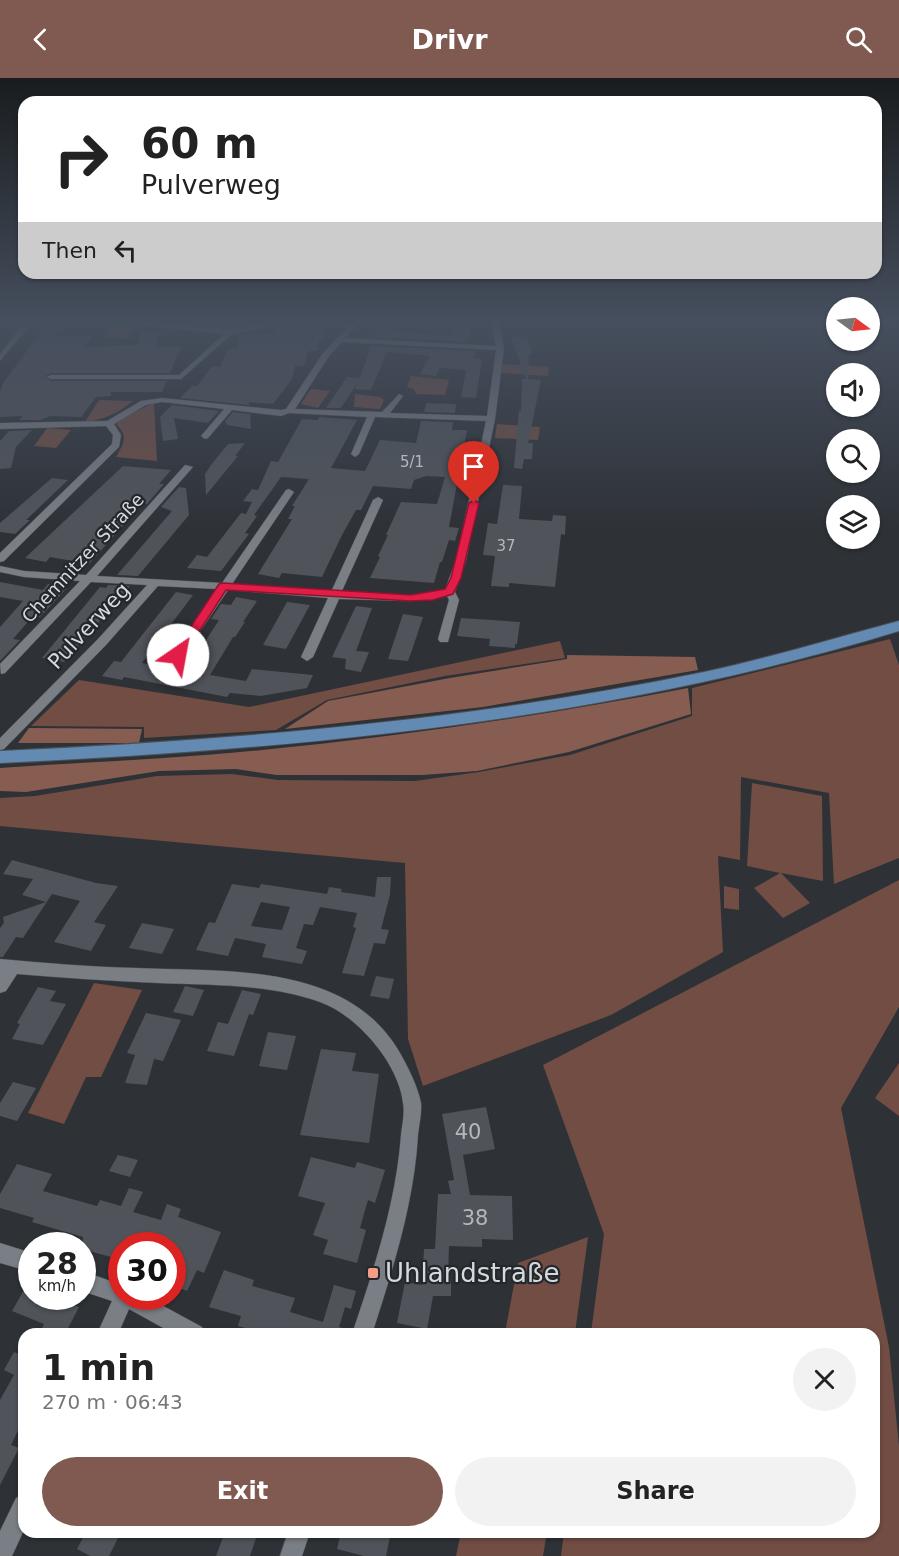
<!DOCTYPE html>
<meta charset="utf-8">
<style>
body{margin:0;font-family:"DejaVu Sans",sans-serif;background:#f2f2f2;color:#222;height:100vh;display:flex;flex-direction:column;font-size:22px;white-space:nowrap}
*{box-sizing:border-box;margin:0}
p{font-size:20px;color:#767676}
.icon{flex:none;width:33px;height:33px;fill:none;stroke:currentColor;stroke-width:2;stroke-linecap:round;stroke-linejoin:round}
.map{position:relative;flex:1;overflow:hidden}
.panel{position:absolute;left:18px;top:1250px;width:862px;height:210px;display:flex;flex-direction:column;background:#fff;border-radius:18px;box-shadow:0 2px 4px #0004}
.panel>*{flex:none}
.top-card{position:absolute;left:18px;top:18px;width:864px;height:183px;border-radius:18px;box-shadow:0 2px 4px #0004;background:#fff;color:#222;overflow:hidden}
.needle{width:39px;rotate:105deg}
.controls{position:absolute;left:826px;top:219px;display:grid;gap:12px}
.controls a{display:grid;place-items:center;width:54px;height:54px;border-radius:50%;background:#fff;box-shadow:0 2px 4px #0004;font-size:30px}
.speed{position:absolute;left:18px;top:1154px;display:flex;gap:12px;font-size:30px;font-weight:700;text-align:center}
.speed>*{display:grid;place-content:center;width:78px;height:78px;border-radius:50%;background:#fff;box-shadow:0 2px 4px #0004;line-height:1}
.speed small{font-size:15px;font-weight:400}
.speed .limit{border:9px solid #d22;background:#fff;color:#111}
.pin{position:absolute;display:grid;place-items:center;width:51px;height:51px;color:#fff;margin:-62px -26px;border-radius:50% 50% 50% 0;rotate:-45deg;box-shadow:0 0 6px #0007}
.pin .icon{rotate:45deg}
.me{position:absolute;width:66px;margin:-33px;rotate:33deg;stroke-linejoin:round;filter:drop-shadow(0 0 4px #0008)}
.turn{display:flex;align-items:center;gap:21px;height:126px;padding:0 24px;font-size:27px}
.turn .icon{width:78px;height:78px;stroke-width:2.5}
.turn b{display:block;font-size:42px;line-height:51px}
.then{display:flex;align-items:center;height:57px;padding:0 24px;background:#0003;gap:12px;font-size:22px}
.round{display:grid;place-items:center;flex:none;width:63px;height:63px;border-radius:32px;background:#f2f2f2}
.overview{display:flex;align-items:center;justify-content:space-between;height:102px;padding:0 24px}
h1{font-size:36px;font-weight:600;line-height:45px}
.action{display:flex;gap:12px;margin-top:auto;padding:12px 24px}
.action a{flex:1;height:69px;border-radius:36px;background:#805a50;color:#fff;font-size:24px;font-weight:600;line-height:69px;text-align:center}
.action a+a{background:#f2f2f2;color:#222}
header{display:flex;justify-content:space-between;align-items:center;height:78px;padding:0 24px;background:#805a50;color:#fff;font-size:27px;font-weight:600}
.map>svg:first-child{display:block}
.green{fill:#714d43}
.forest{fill:#885d51}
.building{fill:#50545a;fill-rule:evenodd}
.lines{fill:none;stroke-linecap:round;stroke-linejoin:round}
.street-casing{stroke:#4c4f53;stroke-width:1}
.primary-casing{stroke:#4c4f53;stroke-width:2}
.street{fill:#7a7f85;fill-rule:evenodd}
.primary{fill:#638ab3;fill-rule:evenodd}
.route{fill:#e11d48;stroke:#92132f;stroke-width:1.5}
.poi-dot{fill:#f49e88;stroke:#24282d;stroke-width:2}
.labels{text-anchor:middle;stroke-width:4.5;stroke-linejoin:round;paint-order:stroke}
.far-number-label{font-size:15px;fill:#b4b8bc}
.far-street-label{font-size:18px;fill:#d6d9dc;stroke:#24282d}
.street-label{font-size:21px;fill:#d6d9dc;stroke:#24282d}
.near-number-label{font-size:21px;fill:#b4b8bc}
.near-poi-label{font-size:26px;fill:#d6d9dc;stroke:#24282d;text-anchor:start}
</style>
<header><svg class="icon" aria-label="back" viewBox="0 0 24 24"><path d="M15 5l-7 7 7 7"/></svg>Drivr<svg class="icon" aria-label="search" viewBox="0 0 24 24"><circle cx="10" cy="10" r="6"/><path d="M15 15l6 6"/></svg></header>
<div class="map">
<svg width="899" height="1478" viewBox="0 0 899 1478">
<rect width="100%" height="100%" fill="#2e3237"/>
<path class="green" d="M113,245L135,247L128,260L104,259Z
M503,286L549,289L548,298L501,295Z
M411,298L449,302L445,317L416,316L414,311L407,309Z
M311,311L330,313L318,330L301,326Z
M355,316L380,319L384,322L380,331L354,329Z
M99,322L133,323C118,335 105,341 85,344Z
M154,325L157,383L116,379C124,364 129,359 116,346L120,341Z
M497,346L540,349L538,362L495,360Z
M47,350L71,352L56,370L34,368Z
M890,561L899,587V780L834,806L829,715L741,699L740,782L718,778L723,874L611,937L423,1008L408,961L405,785L0,748V720L35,718L157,698L232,696L278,702L415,703L479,694L570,677L692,638V610Z
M560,563L565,580L445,598L327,622L276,652L144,660V649L31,648L79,602L249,629Z
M752,705L822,718L823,803L781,795L810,825L783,840L754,810L780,795L747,788Z
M899,802V929L841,1030L889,1269L899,1368V1478H561L564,1454H874V1256L591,1255L604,1156L543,987Z
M724,808L739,811V832L724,830Z
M94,905L142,912L101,999H86L64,1046L28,1035Z
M899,985V1038L875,1020Z
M588,1159L575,1255H505L518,1185Z
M461,1454H547L543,1478H456Z"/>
<path class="forest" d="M567,577L695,579L698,592L483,629L285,651L328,623L450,600L567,581Z
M688,610L691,636L569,674L477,693L422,697H277L236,691L159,693L26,714L0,713V690C87,684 175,681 262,672C405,658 547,637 688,610Z
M29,650L142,651L139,665H18Z"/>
<path class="building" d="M379,244H396L393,254L452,258L458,244H474L466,264L374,259Z
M47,246L64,247L55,258H92L85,269L137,267L141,255H159L155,269H181L170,295H51L45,298L51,303H167L162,314H111V318L96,319L81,339L50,338L41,342H19L23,338L0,339V314L3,305Z
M291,247L326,248L322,262H319L317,273H308L304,288H295L292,301L273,326L249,324V327L180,320L193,307L197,308L212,288L220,289L228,271H236L242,256H274L278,249H290Z
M511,259H526L533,276H529L528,301L541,302L528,365H533L532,381H524L522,391L514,390L519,333H521L522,301H526Z
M371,268L476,273L474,280L482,281L476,320L461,319L466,292L440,290L436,298L420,296L430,278L387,274L371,312L355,311L358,304L341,330H326L347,299L360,300Z
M426,325L456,326L455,335L424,334Z
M172,327L219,333L208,345L174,340L178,361L163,363L160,339Z
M233,334L250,336L251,351L227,347L225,343Z
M320,339L357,342L331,390L365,393L380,362L416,365L421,343L453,344L452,352H467L449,449L459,450L455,463L449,462L442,484H440L434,505L370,500L380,479L378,478L388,457H386L401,424L437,426L445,399L426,398L414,402L411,411L373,408L361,432H356L342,457L322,499L282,495L279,500L258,496L292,441H288L295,428H292L309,401L281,399L254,437L257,438L245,455L249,456L221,493L187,490L197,477L207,479L241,435L246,436L252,424L243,423L252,411L258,412L271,383L278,384L302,341L317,342Z
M32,352L16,369L11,390L0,391V363L9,353Z
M245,365L235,378H238L206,417L205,396L211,387L228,366Z
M123,388L171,392L159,406H164L147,426L143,425L89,486L50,479L46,484L25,480Z
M52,400L68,402L26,442H30L15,456L0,454V445Z
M503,407L522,408L519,441L552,443L553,437L566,438L565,457L561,456L555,509L509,505V509L491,508L495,478L483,477L488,445L497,446Z
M179,409L186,410L189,437L138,498L117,497L172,433L161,429Z
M0,504L43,512L48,506L67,510L40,539L33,538L13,561L20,562L0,583V549L23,523L0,519Z
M108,507L130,508L64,584L42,580L100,509L106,510Z
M176,514L193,517L142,585L186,593L219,542L211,541L221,526L231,527L236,519L257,523L243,544H245L235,559H233L210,597L246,603L252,591L313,597L307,610L261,618L230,615L227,619L124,599L122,602L102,598L114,583L121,584Z
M287,524L310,527L286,571L263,567Z
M356,528L372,530L356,573L369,574L361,594L345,591L346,581L332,579Z
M403,536L423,539L411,575L408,583L388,581Z
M461,540L520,544L517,566H515V570L489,568L490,561L457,558Z
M12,782L96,805L118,808L94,844L106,847L91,873L54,864L80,823L52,816L23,860L16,859L3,879H0V850L4,845L3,839L46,824L22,817L33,801L3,796Z
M377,799H391L390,817L381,851L389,852L385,866L374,865L364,898L342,895L356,850L353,849L357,835L320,829L313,847L304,846L296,870L307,873L302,886L262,879L266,866L235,860L228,878L196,872L209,844L215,845L232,806L259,810L261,806L327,816L329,809L342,811L341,814L375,819ZM261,824L290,829L282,852L251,848Z
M142,845L174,851L162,876L129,870Z
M376,898L394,901L389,921L370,918Z
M185,908L204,912L193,938L173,934Z
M38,909L56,913L50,923L66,926L43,967L12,961L20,946L17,945Z
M242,912L261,916L253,937L249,936L234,978L207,973L218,944L228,946Z
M146,935L181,942L163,983L154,981L147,1007L125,1005L135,977L127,975Z
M268,954L296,958L287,992L259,988Z
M321,971L356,975L352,993L379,996L369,1065L300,1057Z
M13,1004L36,1010L17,1043L0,1038V1025Z
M486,1029L495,1071L463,1077L470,1117L512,1118L513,1162L482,1161V1169L449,1168L448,1198H451V1218H433L427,1251L397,1245L405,1204L422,1207L424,1171H435L438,1116H451L448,1103L454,1102L442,1036Z
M118,1077L138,1082L130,1099L109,1093Z
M311,1079L355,1090L357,1084L385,1092L375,1125L368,1122L360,1150L366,1152L357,1185L323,1176L328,1162L313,1157L325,1125L298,1118Z
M17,1086L52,1096L43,1113L97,1128L100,1122L121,1128L129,1110L143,1114L133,1134L161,1142L167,1126L181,1131L178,1139L221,1154L204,1195L197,1192L187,1213L172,1207V1167H122V1182L82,1171L83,1159L32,1144L34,1140L0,1130V1116Z
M224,1192L254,1202L252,1208L295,1220L290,1234L323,1244L334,1207L356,1213L351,1231L345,1229L339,1249L350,1252L349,1256H267L238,1248L241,1238L209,1229Z
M32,1198V1218H49L79,1229L65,1256H39L44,1246L12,1233Z
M14,1274L24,1278V1340L11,1367L19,1370L0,1407V1322L14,1297L4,1292Z
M86,1454H121L109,1478H90L77,1471Z
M225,1454H258L250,1478H216Z
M341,1454H391L386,1478H364L337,1471Z"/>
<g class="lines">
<defs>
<path id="street" d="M25,244H33L0,283V276Z
M130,244H153L230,252L276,244H292L232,256L181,301H51L47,299L51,297H179L224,256L133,246Z
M317,244L350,246L359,244L345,260L496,268L491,244H499L504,270L495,341L466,482L455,514L459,522L448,564H440L438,561L449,522L447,518L410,523L339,521L313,579L307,583L301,579L328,520L228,512L182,580L178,581L172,577L217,511L158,508L106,567L4,671L0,672V660L98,561L147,507L91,504L5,595L1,596L0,586L80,503L24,499L0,494V488L24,493L86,497L185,387L193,389L97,498L222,505L286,412L289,411L294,414L232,506L331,514L373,422L378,419L383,422L341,515L410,517L445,512L456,482L486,343L375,339L359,376L355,379L351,376L367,339L289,335L281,338L232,332L208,360L205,361L201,358L224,331L162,324L146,327L114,346L121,357L119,369L4,483L0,484V475L112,366L113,357L106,348L0,351V345L107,343L141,323L162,320L281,332L286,331L323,275L347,250ZM342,264L496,272L487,338L390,335L403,318L399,316L382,334L295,331L329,278Z
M0,881C45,885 91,889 136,890C226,894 348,884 400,975C408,989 418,1009 421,1025C422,1035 419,1047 418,1057C414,1125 393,1191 372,1256H352C374,1191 396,1125 401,1057C402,1047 405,1035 403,1025C399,986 357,937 320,924C269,906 211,907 158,905C111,903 64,900 17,896L6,913L0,915Z
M0,1165L32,1175V1194L0,1185Z
M82,1193L122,1207V1218H145L202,1249L205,1256H174L129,1231L118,1256H97L112,1223L82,1213Z
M24,1417V1452L12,1478H0V1453L16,1420Z
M288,1454H310L302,1478H280Z"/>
<path id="primary" d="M899,543V553C609,642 302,671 0,685V673C236,662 473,642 704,594C770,580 834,560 899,543Z"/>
</defs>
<use href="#street" class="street-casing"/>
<use href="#primary" class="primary-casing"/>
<use href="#street" class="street"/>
<use href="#primary" class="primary"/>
</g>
<linearGradient id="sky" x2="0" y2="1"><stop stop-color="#191c1e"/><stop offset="0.54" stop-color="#464f5e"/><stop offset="1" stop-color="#464f5e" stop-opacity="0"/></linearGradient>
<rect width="899" height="451" fill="url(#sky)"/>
<path class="route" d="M474,422L479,425L461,500L453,516L433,522L411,523L226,512L182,580H174L172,577L219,506L223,505L411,517L445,511L451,500L469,425Z"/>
<rect class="poi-dot" x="367" y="1189" width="12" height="12" rx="3"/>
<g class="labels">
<g class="far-number-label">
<text x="412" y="389">5/1</text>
<text x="506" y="473">37</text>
</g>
<g class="far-street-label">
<text transform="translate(83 480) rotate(-47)" y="6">Chemnitzer Straße</text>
</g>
<g class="street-label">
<text transform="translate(89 548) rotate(-47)" y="7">Pulverweg</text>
</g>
<g class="near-number-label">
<text x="468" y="1061">40</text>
<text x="475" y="1147">38</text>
</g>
<g class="near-poi-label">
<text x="385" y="1204">Uhlandstraße</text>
</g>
</g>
</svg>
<div class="controls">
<a><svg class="needle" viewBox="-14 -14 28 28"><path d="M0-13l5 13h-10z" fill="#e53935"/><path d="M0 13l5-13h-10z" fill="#767676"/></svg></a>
<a><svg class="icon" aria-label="sound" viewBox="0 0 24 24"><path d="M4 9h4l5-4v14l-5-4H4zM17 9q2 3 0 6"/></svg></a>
<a><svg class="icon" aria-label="search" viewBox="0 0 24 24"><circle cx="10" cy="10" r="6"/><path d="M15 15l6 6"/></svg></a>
<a><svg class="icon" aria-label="layers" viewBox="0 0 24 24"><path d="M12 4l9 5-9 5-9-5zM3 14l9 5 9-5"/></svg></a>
</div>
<div class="speed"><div>28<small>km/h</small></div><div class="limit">30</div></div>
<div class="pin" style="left:474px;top:425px;background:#d93025"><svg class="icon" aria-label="arrive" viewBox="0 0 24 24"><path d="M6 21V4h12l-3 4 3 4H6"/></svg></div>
<svg class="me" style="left:178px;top:577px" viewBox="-20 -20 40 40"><circle r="19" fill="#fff"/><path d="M0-13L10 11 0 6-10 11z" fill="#e11d48"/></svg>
<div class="top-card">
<div class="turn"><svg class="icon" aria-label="right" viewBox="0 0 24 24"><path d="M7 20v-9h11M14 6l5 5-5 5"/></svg><div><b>60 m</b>Pulverweg</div></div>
<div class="then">Then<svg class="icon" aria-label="left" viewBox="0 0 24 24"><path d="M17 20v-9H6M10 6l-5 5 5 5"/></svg></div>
</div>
<section class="panel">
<div class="overview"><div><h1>1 min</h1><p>270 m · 06:43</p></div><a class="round"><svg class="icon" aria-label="close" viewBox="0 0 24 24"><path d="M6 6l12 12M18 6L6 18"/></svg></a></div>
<div class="action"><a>Exit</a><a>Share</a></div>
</section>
</div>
